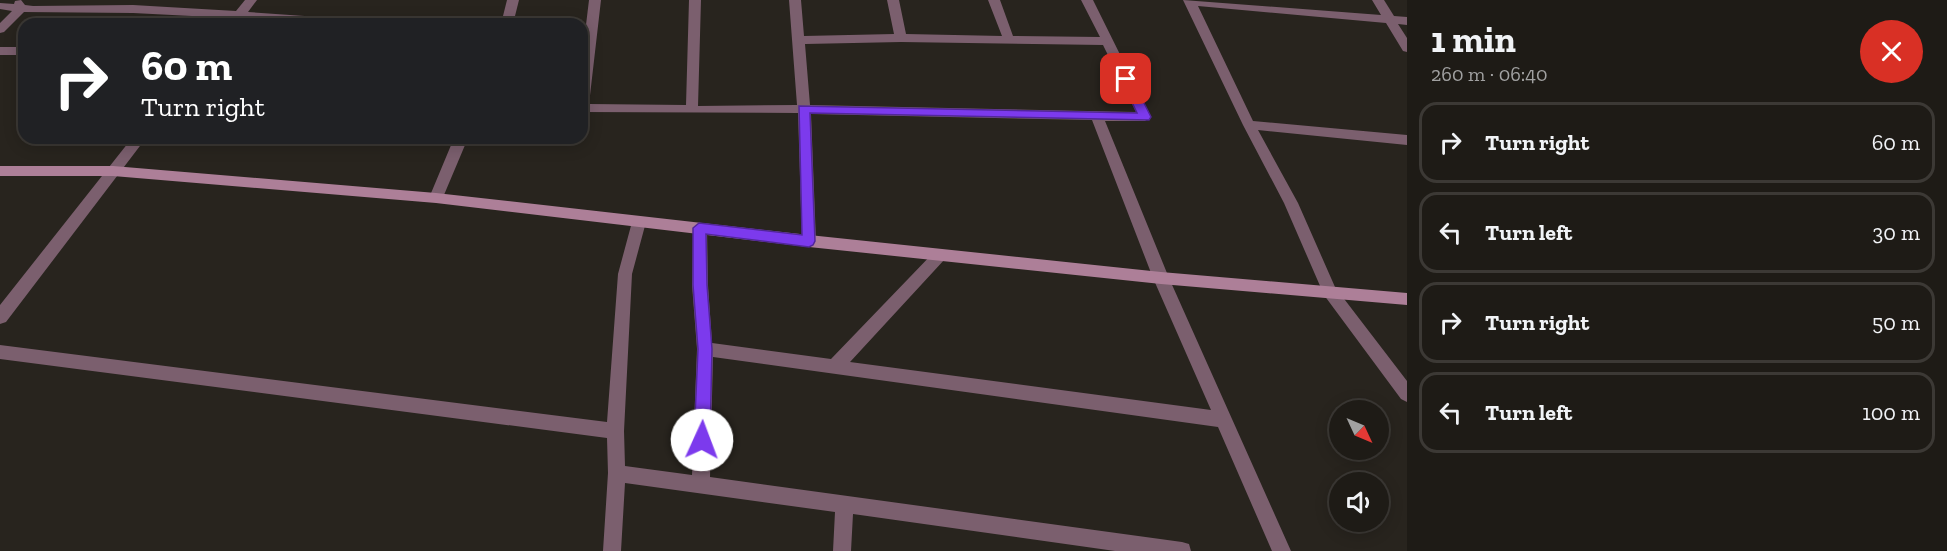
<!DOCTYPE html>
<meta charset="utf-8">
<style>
body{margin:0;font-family:"Zilla Slab",serif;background:#2b2823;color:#f1f3f6;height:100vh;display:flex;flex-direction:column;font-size:22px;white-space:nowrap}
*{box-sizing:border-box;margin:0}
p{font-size:20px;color:#a1a1a1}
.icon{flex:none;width:33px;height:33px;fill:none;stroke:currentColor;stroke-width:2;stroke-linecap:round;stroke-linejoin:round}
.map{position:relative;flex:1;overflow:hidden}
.panel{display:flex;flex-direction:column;background:#1e1b16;width:540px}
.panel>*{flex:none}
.top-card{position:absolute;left:18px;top:18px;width:570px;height:126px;border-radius:18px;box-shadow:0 3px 15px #0003,0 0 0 2px #3c3935;background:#202124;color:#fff;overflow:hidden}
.needle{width:39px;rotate:134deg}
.buttons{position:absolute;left:1329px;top:400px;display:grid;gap:12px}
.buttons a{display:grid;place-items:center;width:60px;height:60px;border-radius:50%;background:#1e1b16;box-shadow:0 3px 15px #0003,0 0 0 2px #3c3935;font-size:30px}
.pin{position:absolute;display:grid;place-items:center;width:51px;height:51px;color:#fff;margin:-26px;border-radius:12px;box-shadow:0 3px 9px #0006}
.me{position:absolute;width:66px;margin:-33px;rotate:2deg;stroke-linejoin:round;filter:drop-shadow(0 0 4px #0008)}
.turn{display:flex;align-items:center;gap:21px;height:126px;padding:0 24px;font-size:27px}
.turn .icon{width:78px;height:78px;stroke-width:2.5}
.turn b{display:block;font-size:42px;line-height:51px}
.round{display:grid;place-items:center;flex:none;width:63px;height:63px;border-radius:32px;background:#2b2823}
.headline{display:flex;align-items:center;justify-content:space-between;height:102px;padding:0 24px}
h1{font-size:36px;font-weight:700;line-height:45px}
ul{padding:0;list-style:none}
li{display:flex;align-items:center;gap:18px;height:81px;margin:0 12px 9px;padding:0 12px;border:3px solid #3c3935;border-radius:18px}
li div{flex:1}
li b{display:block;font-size:22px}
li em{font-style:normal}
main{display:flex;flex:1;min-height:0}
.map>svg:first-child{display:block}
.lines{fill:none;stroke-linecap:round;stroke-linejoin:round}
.street{fill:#7b5f6e;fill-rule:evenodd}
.secondary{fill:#ad7f98;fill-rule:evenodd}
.route{fill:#7c3aed;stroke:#51269a;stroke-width:1.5}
</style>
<main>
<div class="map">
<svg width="1407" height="551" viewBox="0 0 1407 551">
<rect width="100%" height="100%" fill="#28241e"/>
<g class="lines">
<path class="street" d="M21,0L25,5L33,6L133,5L236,11L245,0H257L248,12L362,20L368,24H316L242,19L238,24H226L231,18L133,13L24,12L4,32L0,33V23L12,11L0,9V3L14,4L15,1Z
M507,0H519L513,24H501Z
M589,0H601L589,104L686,105L689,0H701L698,106L797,105L789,0H801L804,36L894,34L887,0H899L906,34L1002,36L988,0H1000L1013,36L1100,37L1081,0H1093L1151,117L1145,121H1105L1169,278L1291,551H1272L1218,427L713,357L710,477L1182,542L1189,544L1191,551H1115L853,514L851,551H833L835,512L625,483L621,551H603L608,473L607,438L0,359V345L607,422L618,274L632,222L634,218H644L646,222L632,274L624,431L625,466L692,475L697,349L692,285L693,228L695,224H705L707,228L708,285L712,343L831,359L935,251H945L947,255L945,259L850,362L1211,410L1153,278L1092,120L811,114L816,241L814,245H804L802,241L798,113L582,112V58ZM901,42L1103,45L1136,112L810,105L805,44Z
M1183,0L1381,15L1372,0H1384L1394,16L1407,17V25L1398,24L1407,38V52L1403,51L1386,23L1198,6L1253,121L1407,135V145L1258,130L1298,203L1335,287L1407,381V402L1401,399L1324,295L1284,203L1243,125Z
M0,47H24V55H0Z
M132,138H146L6,322L0,324V305Z
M454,138H468L441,202H431L429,198Z"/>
<path class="secondary" d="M0,166H113L436,193L809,235L1161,272L1407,293V305L1161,284L809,247L436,203L113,176H0Z"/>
</g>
<path class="route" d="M1126,75L1132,79L1151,117L1149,120L810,113L815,241L813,245L809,247L706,234L707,285L712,349L710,440L708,445L702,447L697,445L694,440L698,349L693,285V228L699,223L802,235L799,106L1137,113L1121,79Z"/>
</svg>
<div class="buttons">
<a><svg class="needle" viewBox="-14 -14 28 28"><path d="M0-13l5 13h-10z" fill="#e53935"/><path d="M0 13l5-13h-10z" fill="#a1a1a1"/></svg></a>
<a><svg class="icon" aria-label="sound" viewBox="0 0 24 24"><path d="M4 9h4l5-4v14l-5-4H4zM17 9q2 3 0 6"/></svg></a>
</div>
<div class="pin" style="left:1126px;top:79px;background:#d93025"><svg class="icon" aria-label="arrive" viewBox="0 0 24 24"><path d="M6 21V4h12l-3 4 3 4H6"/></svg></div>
<svg class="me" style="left:702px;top:440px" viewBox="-20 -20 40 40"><circle r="19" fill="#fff"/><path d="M0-13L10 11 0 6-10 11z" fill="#7c3aed"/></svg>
<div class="top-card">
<div class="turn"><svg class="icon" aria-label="right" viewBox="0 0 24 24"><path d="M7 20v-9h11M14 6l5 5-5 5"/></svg><div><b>60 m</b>Turn right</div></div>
</div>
</div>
<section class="panel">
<div class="headline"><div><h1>1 min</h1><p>260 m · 06:40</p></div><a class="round" style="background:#d93025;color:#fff"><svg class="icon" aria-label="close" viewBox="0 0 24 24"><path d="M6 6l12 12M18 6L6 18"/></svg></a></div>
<ul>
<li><svg class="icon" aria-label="right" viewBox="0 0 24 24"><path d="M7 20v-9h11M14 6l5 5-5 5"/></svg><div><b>Turn right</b></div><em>60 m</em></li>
<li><svg class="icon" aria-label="left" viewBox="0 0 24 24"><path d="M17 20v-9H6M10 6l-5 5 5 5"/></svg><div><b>Turn left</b></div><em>30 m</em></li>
<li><svg class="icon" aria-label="right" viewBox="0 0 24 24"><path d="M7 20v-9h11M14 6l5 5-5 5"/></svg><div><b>Turn right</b></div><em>50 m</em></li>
<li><svg class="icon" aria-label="left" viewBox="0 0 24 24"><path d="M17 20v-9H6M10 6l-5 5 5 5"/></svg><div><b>Turn left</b></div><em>100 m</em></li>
</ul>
</section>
</main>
